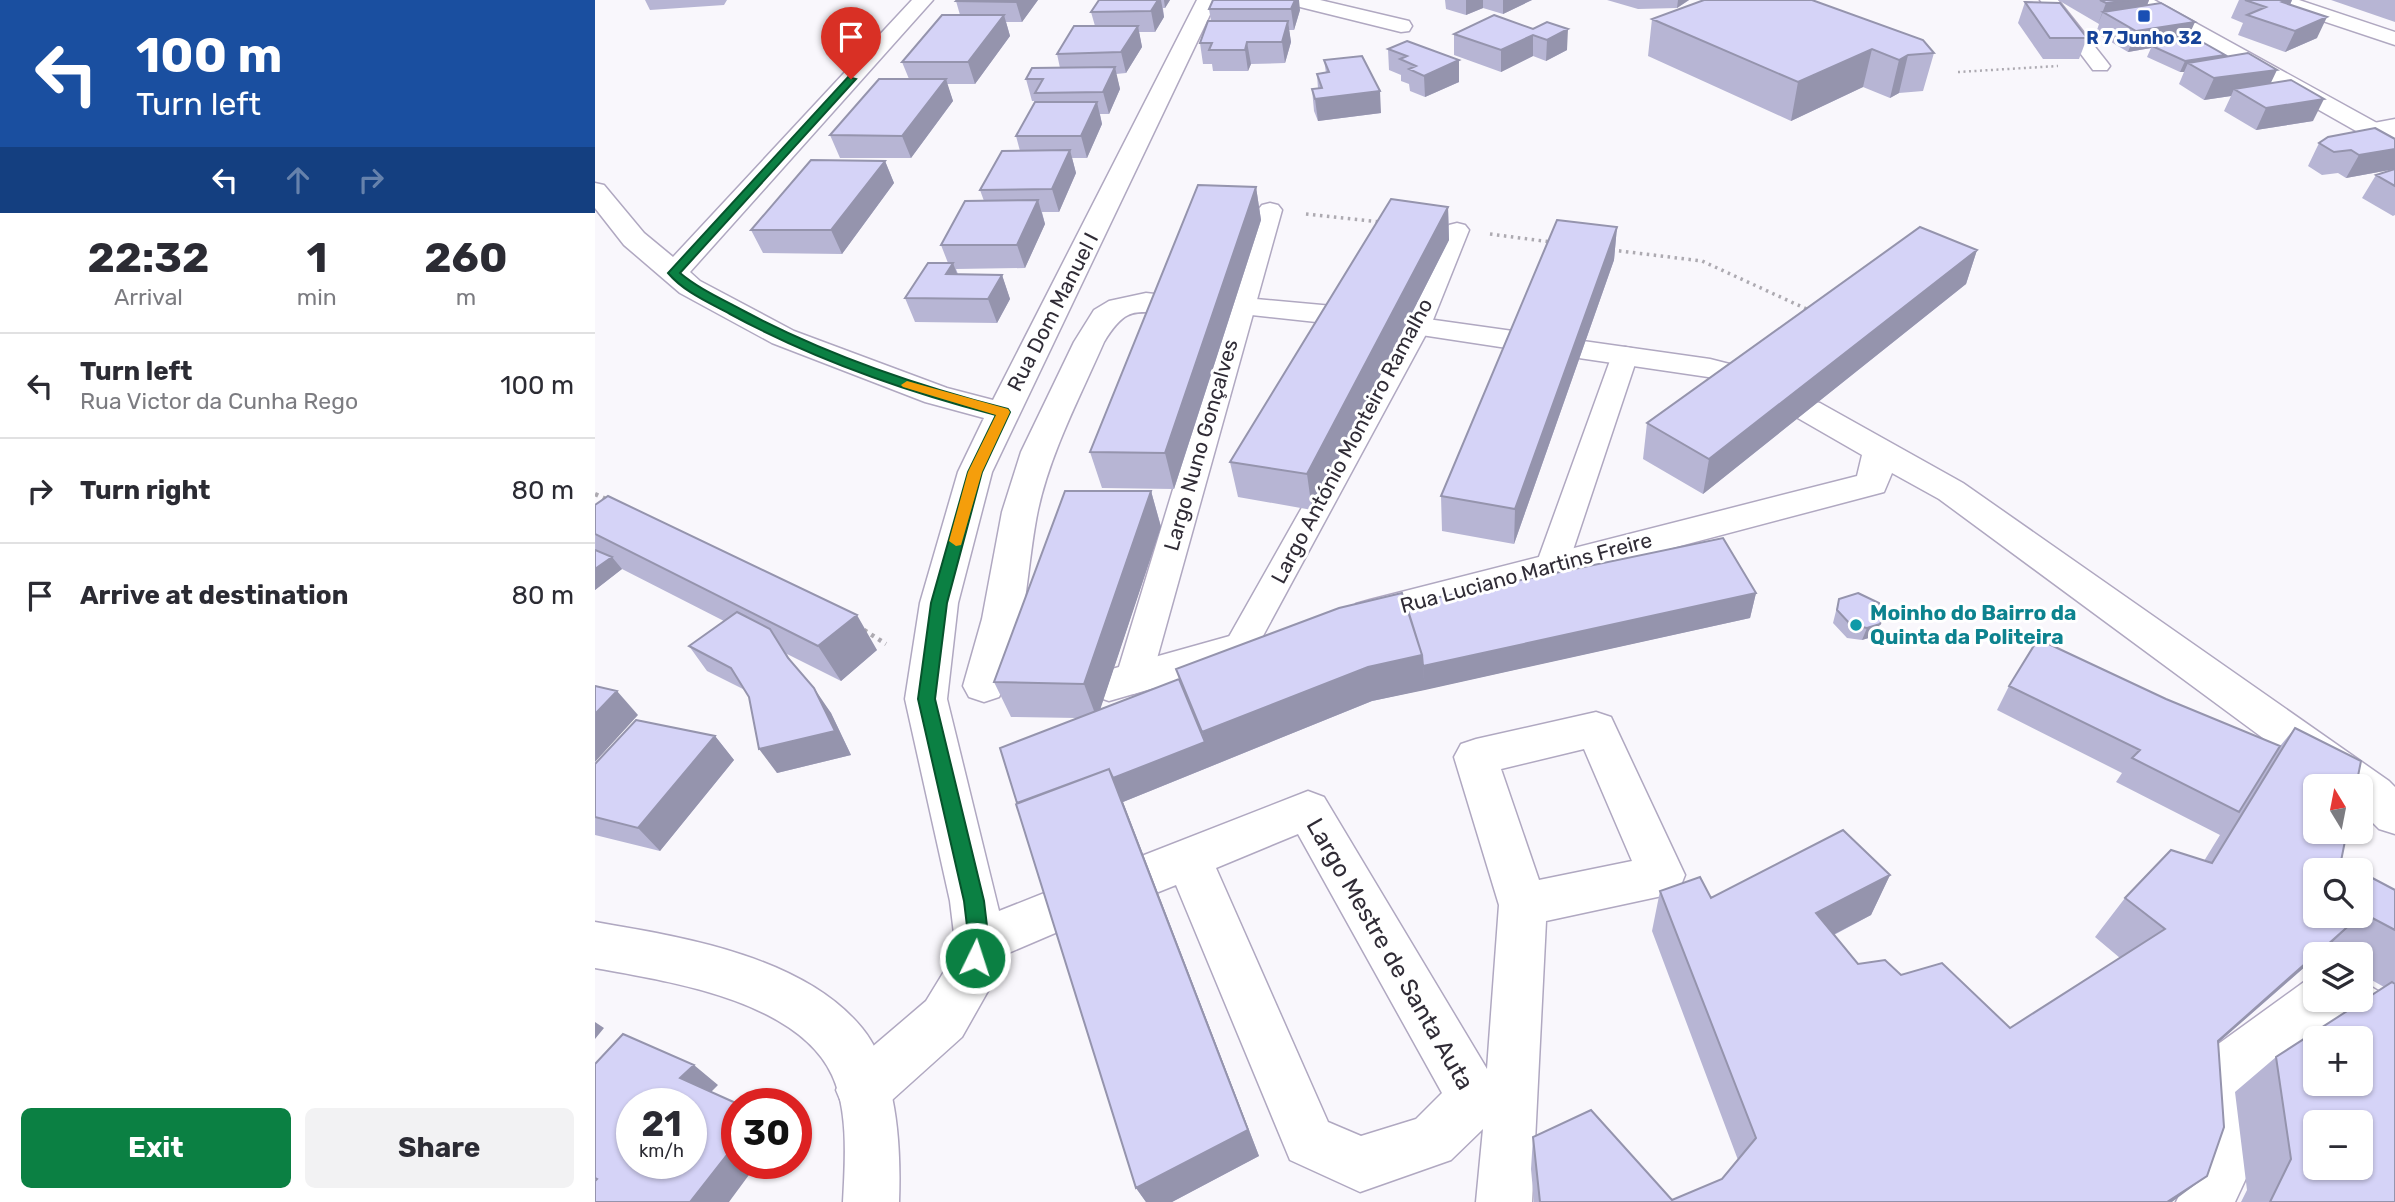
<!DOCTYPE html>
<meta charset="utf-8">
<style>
body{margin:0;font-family:Rubik,sans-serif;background:#f2f2f3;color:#2b2b33;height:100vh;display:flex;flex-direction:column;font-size:26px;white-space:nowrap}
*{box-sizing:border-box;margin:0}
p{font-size:23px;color:#7c7c81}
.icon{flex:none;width:38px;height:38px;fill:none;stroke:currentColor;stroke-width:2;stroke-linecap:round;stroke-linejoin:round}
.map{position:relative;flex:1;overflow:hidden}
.sheet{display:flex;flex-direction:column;background:#fff;width:595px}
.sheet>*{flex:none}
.guide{background:#1a4fa0;color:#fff;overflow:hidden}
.needle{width:46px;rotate:350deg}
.fabs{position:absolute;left:1708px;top:774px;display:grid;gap:14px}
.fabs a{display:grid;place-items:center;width:70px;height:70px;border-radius:10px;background:#fff;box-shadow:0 2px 5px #0004;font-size:35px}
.speed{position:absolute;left:21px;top:1088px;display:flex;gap:14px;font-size:35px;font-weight:700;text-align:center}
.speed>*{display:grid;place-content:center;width:91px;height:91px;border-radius:50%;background:#fff;box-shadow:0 2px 5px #0004;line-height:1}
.speed small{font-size:18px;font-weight:400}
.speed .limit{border:10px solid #d22;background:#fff;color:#111}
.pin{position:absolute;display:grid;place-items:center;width:60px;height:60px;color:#fff;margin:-72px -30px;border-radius:50% 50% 50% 0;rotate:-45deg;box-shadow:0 0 7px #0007}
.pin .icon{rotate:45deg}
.me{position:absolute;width:77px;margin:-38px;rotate:4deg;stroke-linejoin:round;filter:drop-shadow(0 0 5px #0008)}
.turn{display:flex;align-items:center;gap:24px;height:147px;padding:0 21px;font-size:32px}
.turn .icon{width:91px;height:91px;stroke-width:2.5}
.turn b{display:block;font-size:49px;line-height:60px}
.lanes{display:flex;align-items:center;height:66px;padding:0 21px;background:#0003;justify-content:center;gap:35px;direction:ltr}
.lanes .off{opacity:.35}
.eta{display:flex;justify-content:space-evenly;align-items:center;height:119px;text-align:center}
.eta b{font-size:42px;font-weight:700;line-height:49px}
.primary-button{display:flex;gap:14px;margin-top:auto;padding:14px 21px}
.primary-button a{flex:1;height:80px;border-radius:10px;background:#0b8043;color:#fff;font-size:28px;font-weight:700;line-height:80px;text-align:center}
.primary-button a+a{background:#f2f2f3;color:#2b2b33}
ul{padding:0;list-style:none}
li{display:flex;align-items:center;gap:21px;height:105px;padding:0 21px;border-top:2px solid #e1e1e2}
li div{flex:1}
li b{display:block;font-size:26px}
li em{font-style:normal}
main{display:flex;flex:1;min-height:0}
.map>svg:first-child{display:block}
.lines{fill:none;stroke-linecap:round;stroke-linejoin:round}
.pedestrian-casing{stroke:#b0a8c1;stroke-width:3}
.minor-casing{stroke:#b0a8c1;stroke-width:3}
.tertiary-casing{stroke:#b0a8c1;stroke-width:3}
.secondary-casing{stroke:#b0a8c1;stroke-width:3}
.path-far2{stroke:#adaab1;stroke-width:2.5;stroke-dasharray:2 3.5;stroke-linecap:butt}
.path-far1{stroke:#adaab1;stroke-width:3.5;stroke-dasharray:2.5 4.5;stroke-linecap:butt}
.path{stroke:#adaab1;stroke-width:4.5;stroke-dasharray:3.5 5;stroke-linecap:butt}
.pedestrian{fill:#fff;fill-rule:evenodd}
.minor{fill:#fff;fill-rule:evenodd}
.tertiary{fill:#fff;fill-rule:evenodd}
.secondary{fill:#fff;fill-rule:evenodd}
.wall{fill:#b7b5d4}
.shaded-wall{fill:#9594ad}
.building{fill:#d5d3f7;stroke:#9594ad;stroke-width:2;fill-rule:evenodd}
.route{fill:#0b8043;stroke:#07532c;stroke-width:2}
.slow{fill:#f59e0b}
.transit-dot{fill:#1a4fb4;stroke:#fff;stroke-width:2.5}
.culture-dot{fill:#0f9aa8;stroke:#fff;stroke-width:2.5}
.labels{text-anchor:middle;stroke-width:6;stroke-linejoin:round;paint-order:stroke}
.far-transit-label{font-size:18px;font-weight:bold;fill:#164399;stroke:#fff}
.street-label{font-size:21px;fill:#302c36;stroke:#fff}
.culture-label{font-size:21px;font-weight:bold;fill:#0d838f;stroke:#fff;text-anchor:start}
.near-street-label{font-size:24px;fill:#302c36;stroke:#fff}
</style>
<main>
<section class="sheet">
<div class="guide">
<div class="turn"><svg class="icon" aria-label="left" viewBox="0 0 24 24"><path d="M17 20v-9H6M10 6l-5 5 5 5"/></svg><div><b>100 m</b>Turn left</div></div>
<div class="lanes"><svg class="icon" aria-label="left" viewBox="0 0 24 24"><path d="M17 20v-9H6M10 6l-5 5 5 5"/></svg><svg class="icon off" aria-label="ahead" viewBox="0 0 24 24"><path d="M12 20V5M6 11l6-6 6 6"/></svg><svg class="icon off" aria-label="right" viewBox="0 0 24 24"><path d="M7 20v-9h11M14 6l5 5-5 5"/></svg></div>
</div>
<div class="eta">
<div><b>22:32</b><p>Arrival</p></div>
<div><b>1</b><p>min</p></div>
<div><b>260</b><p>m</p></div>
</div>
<ul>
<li><svg class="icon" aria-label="left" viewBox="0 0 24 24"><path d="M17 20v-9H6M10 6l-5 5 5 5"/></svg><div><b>Turn left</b><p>Rua Victor da Cunha Rego</p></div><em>100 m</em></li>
<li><svg class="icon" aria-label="right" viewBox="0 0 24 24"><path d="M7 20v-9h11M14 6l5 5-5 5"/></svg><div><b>Turn right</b></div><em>80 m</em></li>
<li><svg class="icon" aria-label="arrive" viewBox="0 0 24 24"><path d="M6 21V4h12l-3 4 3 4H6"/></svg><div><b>Arrive at destination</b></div><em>80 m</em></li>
</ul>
<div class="primary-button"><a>Exit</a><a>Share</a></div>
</section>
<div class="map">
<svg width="1800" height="1202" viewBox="0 0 1800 1202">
<rect width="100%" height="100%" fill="#f9f7fc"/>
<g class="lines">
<defs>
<path id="pedestrian" d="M1445,0H1463L1512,62L1515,66L1512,70H1498Z
M675,203L683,205L687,210L556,680L550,690L538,694L526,690L520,680L663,210L667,205Z
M862,223L870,225L874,230L836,325L656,658L644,662L632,658L627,649L810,325L850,230L854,225Z
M1030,347L1040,349L1043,355L973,565L968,573L957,576L946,573L941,565L1017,355L1020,349Z"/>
<path id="minor" d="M317,0H338L95,272L105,281L199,331L352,388L398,400L602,0H622L397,472L363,603L352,699L404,911L462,888L479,895L486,910L479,925L404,957L393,991L367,1037L287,1109L268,1117L249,1109L241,1090L249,1071L331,1001L353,965L360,942L355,901L310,699L325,603L363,472L389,418L330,402L177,343L85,293L29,245L0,208V183L9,185L49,233L78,257Z
M690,0H725L814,21L817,26L814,31L806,32L693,4Z
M1674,0H1704L1800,32V45L1677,4Z
M1800,119V133L1777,137L1768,135L1765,130L1768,125Z
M551,293L587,297L592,303L587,309C546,320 537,296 509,342C485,397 456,451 443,510C431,567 431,646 404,697L389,702L374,697L368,686L387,619L407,512L426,452L479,342L499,310L514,301Z
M639,297L749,307L760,310L764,316L760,322L749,325L629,312L624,306L629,300Z
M811,316L925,332L936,334L940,341L936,348L925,350L800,331L796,325L800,319Z
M988,341L1115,359L1166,372L1171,379L1166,386L1155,389L1113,377L977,357L973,350L977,343Z
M1213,400L1225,403L1368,483L1794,781L1800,787V834L1784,829L1766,811V786H1733L1344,499L1297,473L1289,492L775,628L761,624L756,614L761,604L775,600L1262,476L1267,455L1201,417L1197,410L1201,403Z
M649,632L663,636L669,647L663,658L514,701L499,696L493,685L499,674Z
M1001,712L1016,717L1090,875L1084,890L1067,896L951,921L937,1202H881L888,1129L856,1160L765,1192L695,1160L581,885L556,895L539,889L533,874L539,859L713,791L729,797L892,1069L904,905L859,757L866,744L881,739ZM989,749L1037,861L944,880L906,769ZM703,834L847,1093L821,1119L766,1136L733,1122L621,868Z
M1720,978V999H1766V981L1800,1001V1054L1782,1047L1739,1020L1644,1094L1653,1174L1640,1202H1581L1597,1169L1590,1082L1597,1063L1709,982Z"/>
<path id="tertiary" d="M0,922C87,937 208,956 267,1028C303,1072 306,1148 304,1202H248C250,1163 254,1111 237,1075C202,1000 72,981 0,968Z"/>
<path id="secondary" d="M1534,0H1559L1800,133V150L1791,148L1537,4Z"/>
</defs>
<use href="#pedestrian" class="pedestrian-casing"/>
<use href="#minor" class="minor-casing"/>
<use href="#tertiary" class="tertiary-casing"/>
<use href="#secondary" class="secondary-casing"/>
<path class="path-far2" d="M1363,72L1463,66"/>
<path class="path-far1" d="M711,214L786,222
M895,234L956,242
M1017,250L1107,261L1216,311"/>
<path class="path" d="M0,494L15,501
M269,630L291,644"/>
<use href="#pedestrian" class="pedestrian"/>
<use href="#minor" class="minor"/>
<use href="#tertiary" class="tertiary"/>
<use href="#secondary" class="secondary"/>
</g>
<path class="wall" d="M50,0H132L129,5L55,10Z
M362,0H443L427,22H411L415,36L380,84H352L358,101L316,158H245L235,135L314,79L307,62L365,15L361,1Z
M503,0H575L570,8H568L569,17L560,32H544L547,47L531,73L521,74L525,89L514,114H505L507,124L492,158H477L481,173L464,212H447L450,224L430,268L361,269L363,274L407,275L415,299L402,323L320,322L310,298L353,263L346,245L389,201L385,190L425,151L421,136L443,102L442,101H437L431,79L465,68L462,54L500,26L496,12L503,1Z
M850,0H937L908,14L888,8L871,15L851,9Z
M1012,0H1094L1082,8L1043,9Z
M1463,0H1554L1552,6L1592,40L1630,55L1629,57L1676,83L1718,121L1661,130L1629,111L1636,96L1609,100L1584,84L1589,72H1585L1552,57L1556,48L1533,52L1501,33L1504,24Z
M1644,0H1697L1695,5L1722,38L1690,52L1643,35L1648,23L1636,18Z
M1736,0H1800V22Z
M1430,2L1492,38L1484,59H1448L1423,23Z
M614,9L705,10L699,30H694L696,42L690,63L656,64L653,71H618L617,64H608L605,43L616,21Z
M1057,19L1339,53L1328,91L1304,93L1295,98L1268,87L1196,121L1053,56Z
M938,29L972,50L951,61L938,56L906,72L859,55V34Z
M812,41L864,82L830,97L815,91L814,84L806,81V75L794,70L793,49Z
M729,60L786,113L723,121L719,111L717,89H723L722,74L731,73Z
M1800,139V215L1798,216L1767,198L1781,175L1800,169L1751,178L1743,173L1727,175L1713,166L1724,143Z
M290,161L299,183L247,254L168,253L156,230Z
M661,187L666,220L579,489L507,488L495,452Z
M853,207L854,240L717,510L643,497L635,462Z
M1022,227L1019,260L919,544L847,531L846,496Z
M1382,250L1371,284L1108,494L1048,459L1052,423Z
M556,491L566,527L505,709L584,679L581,669L811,604L1161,593L1155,618L777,701L528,802L664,1156L577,1202H551L541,1188L422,803L482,718L416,717L399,682Z
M0,505L282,650L246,681L192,654L197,663L236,713L256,755L182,773L154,697L150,690L112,671L94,646L129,621L27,569L0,590Z
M1244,599L1285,626L1280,636L1267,640L1252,638L1238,623Z
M1414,686L1571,699L1685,746L1700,728L1746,861L1800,890V1202H1646L1652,1190L1640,1092L1681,1057L1789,987L1766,974V954H1728L1726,953L1725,954H1720V958L1623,1043L1577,1202H939L936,1169L938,1137L1077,1200L1127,1179L1143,1160L1057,931L1065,891L1116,898L1295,875L1276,915L1239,935L1263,964L1306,975L1415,1028L1525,958L1500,937L1530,898L1609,861L1625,835L1521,782L1527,773L1402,710Z
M120,736L139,760L65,851L0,835V764Z"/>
<path class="shaded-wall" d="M422,0H443L427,22L421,2Z
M563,0H566L569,17L560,32L556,11Z
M569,0H575L570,8Z
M700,0H704L705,10L699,30L696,9Z
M871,0H888V8L871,15Z
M908,0H937L908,14Z
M1083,0H1094L1082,8Z
M1535,0H1554L1547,18L1508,12L1503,24L1511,3Z
M1692,0H1697L1689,18L1687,2Z
M409,15L415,36L380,84L373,62Z
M1732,17L1722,38L1690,52L1700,31Z
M693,21L696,42L690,63L687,42Z
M1600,22L1591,42L1557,46L1556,48L1533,52L1541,31Z
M543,26L547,47L531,73L526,52Z
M973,29L972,50L951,61L952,40Z
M938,35V56L906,72V50Z
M652,42L656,64L653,71L650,50Z
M1277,49L1268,87L1196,121L1203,82Z
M1313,55L1304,93L1295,98L1304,60Z
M1630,55L1625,66L1593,63L1589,72H1585L1590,61Z
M864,60V82L830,97L829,76Z
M520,67L525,89L514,114L508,92Z
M1682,70L1672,91L1639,89L1636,96L1609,100L1619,78Z
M351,79L358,101L316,158L307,136Z
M785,91L786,113L723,121L720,99Z
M1729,99L1718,121L1661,130L1671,108Z
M502,102L507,124L492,158L486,136Z
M1800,149V169L1751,178L1764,155Z
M475,150L481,173L464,212L457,189Z
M290,161L299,183L247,254L236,230Z
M661,187L666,220L579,489L570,453Z
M443,200L450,224L430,268L422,245Z
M853,207L854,240L717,510L712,474Z
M1022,227L1019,260L919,544L920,509Z
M1382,250L1371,284L1108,494L1114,459Z
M358,263L367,287L351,274Z
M407,275L415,299L402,323L393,299Z
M556,491L566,527L502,719L489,684Z
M17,557L27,569L0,590V569Z
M1161,593L1155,618L830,690L828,666Z
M1289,614L1280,636L1267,640L1272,628Z
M262,615L282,650L246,681L223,646Z
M827,655L830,690L777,701L528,802L664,1156L577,1202H551L541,1188L426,814L610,742L607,732L773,667Z
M219,688L236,713L256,755L182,773L164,749Z
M22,691L43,715L0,762V714Z
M120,736L139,760L65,851L43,828Z
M1295,875L1276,915L1205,952L1221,913Z
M1768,913L1725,954H1722Z
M1720,955V958L1585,1076L1623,1041Z
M0,1022L9,1028L0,1039Z
M99,1065L123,1085L110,1098L85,1078Z
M142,1142V1164H162L134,1202H95Z
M1612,1176L1577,1202H1572Z"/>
<path class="building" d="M362,0H422L421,2L361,1Z
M504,0H563L556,11L496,12Z
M618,0H700L696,9H614Z
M1109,0H1217L1328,40L1339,53L1313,55L1304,60L1277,49L1203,82L1057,19Z
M1505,0H1535L1511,3Z
M1650,0H1692L1687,2L1732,17L1700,31L1652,15L1671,7Z
M1430,2L1465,3L1492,38H1455Z
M1566,3L1600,22L1541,31L1508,12Z
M347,15H409L373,62H307Z
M899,15L938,29L952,22L973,29L952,40L938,35L906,50L859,34Z
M613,21H693L687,42H652L650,50H614L617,43H605Z
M479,26H543L526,52L462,54Z
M1602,39L1630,55L1590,61L1557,46Z
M812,41L864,60L829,76L814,69L821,66L805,59L812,56L793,49Z
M1653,53L1682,70L1619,78L1593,63Z
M767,56L785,91L720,99L717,89L727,88L722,74L734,72L729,60Z
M520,67L508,92L440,93L448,79H431L437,68Z
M284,79H351L307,136L235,135Z
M1696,80L1729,99L1671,108L1639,89Z
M440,102H502L486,136H421Z
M1780,128L1800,139V149L1764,155L1756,150L1739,152L1724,143L1733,137Z
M475,150L457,189L385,190L407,151Z
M216,160L290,161L236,230H156Z
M1800,169V186L1781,175Z
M603,185L661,187L570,453L495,452Z
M796,199L853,207L712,474L635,462Z
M443,200L422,245H346L370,201Z
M962,220L1022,227L920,509L846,496Z
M1325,227L1382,250L1114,459L1052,423Z
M333,263H358L351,274L407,275L393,299L310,298Z
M470,491H556L489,684L399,682Z
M13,496L262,615L223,646L0,534V505Z
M1128,538L1161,593L828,666L827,655L811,604Z
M0,550L17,557L0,569Z
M807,593L827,655L773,667L607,732L581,669L744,608Z
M1263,593L1284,603L1289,614L1285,624L1272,628L1256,625L1242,610L1244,599Z
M142,612L175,629L193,658L219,688L240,731L164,749L154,697L136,668L94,646Z
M1443,639L1571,699L1685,746L1644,812L1537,758L1545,750L1414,686Z
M584,679L610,742L518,778L514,769L422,803L405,748Z
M0,686L22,691L0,714Z
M41,720L120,736L43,828L0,817V764Z
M1700,728L1766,761L1761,786H1720V831H1752L1746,861L1762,870H1720V915H1766V872L1800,890V930L1768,913L1722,954H1720V955L1623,1041L1629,1127L1612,1176L1572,1202H945L938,1137L996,1110L1077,1200L1127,1179L1161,1138L1065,891L1105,877L1116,898L1248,830L1295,875L1221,913L1263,964L1290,960L1306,975L1347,963L1415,1028L1570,929L1530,898L1576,850L1617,863Z
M514,769L653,1130L541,1188L421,804Z
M1797,982L1800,984V1202H1675L1696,1159L1681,1057ZM1720,1038H1766V1083H1720ZM1720,1122H1766V1167H1720Z
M28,1034L99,1065L85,1078L143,1104H142V1142L95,1202H0V1181L2,1179L0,1178V1064ZM37,1104H96V1164H37Z"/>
<path class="route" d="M253,77L261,79L85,273C104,289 127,299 149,311C232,355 323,386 413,409L415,412L387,472L352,603L340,699L389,901L394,943L387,965L380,968L372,965L369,958L374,943L369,901L323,699L336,603L373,472L401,415C309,391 218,359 135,314C113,302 89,292 73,273Z"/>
<path class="slow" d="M312,381L413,409L415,412L387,472L366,545L361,546L354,541L373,472L401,415L308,387L306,385Z"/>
<rect class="transit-dot" x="1542" y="9" width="14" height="14" rx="3.5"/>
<circle class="culture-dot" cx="1261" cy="625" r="7"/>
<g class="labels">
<g class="far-transit-label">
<text x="1549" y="44">R 7 Junho 32</text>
</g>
<g class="street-label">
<text transform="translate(458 312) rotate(-63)" y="7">Rua Dom Manuel I</text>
<text transform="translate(757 441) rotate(-62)" y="7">Largo António Monteiro Ramalho</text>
<text transform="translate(606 445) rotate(-74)" y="7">Largo Nuno Gonçalves</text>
<text transform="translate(931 573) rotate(-15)" y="7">Rua Luciano Martins Freire</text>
</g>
<g class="culture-label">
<text x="1275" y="620">Moinho do Bairro da<tspan x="1275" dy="24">Quinta da Politeira</tspan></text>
</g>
<g class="near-street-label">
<text transform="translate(795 954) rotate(60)" y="8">Largo Mestre de Santa Auta</text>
</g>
</g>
</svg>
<div class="fabs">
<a><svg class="needle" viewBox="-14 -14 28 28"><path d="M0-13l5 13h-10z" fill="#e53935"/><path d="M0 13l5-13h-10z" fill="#7c7c81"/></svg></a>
<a><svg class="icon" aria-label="search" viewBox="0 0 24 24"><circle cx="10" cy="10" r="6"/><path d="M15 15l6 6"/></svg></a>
<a><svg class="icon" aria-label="layers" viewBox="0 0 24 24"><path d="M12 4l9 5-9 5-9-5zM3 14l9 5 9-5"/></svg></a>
<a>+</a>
<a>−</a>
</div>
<div class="speed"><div>21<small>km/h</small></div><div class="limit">30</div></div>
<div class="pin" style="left:256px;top:79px;background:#d93025"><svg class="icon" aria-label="arrive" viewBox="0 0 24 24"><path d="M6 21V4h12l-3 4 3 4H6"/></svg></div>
<svg class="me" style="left:380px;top:958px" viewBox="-20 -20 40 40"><circle r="17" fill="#0b8043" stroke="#fff" stroke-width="3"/><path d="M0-11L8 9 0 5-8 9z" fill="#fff"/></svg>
</div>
</main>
